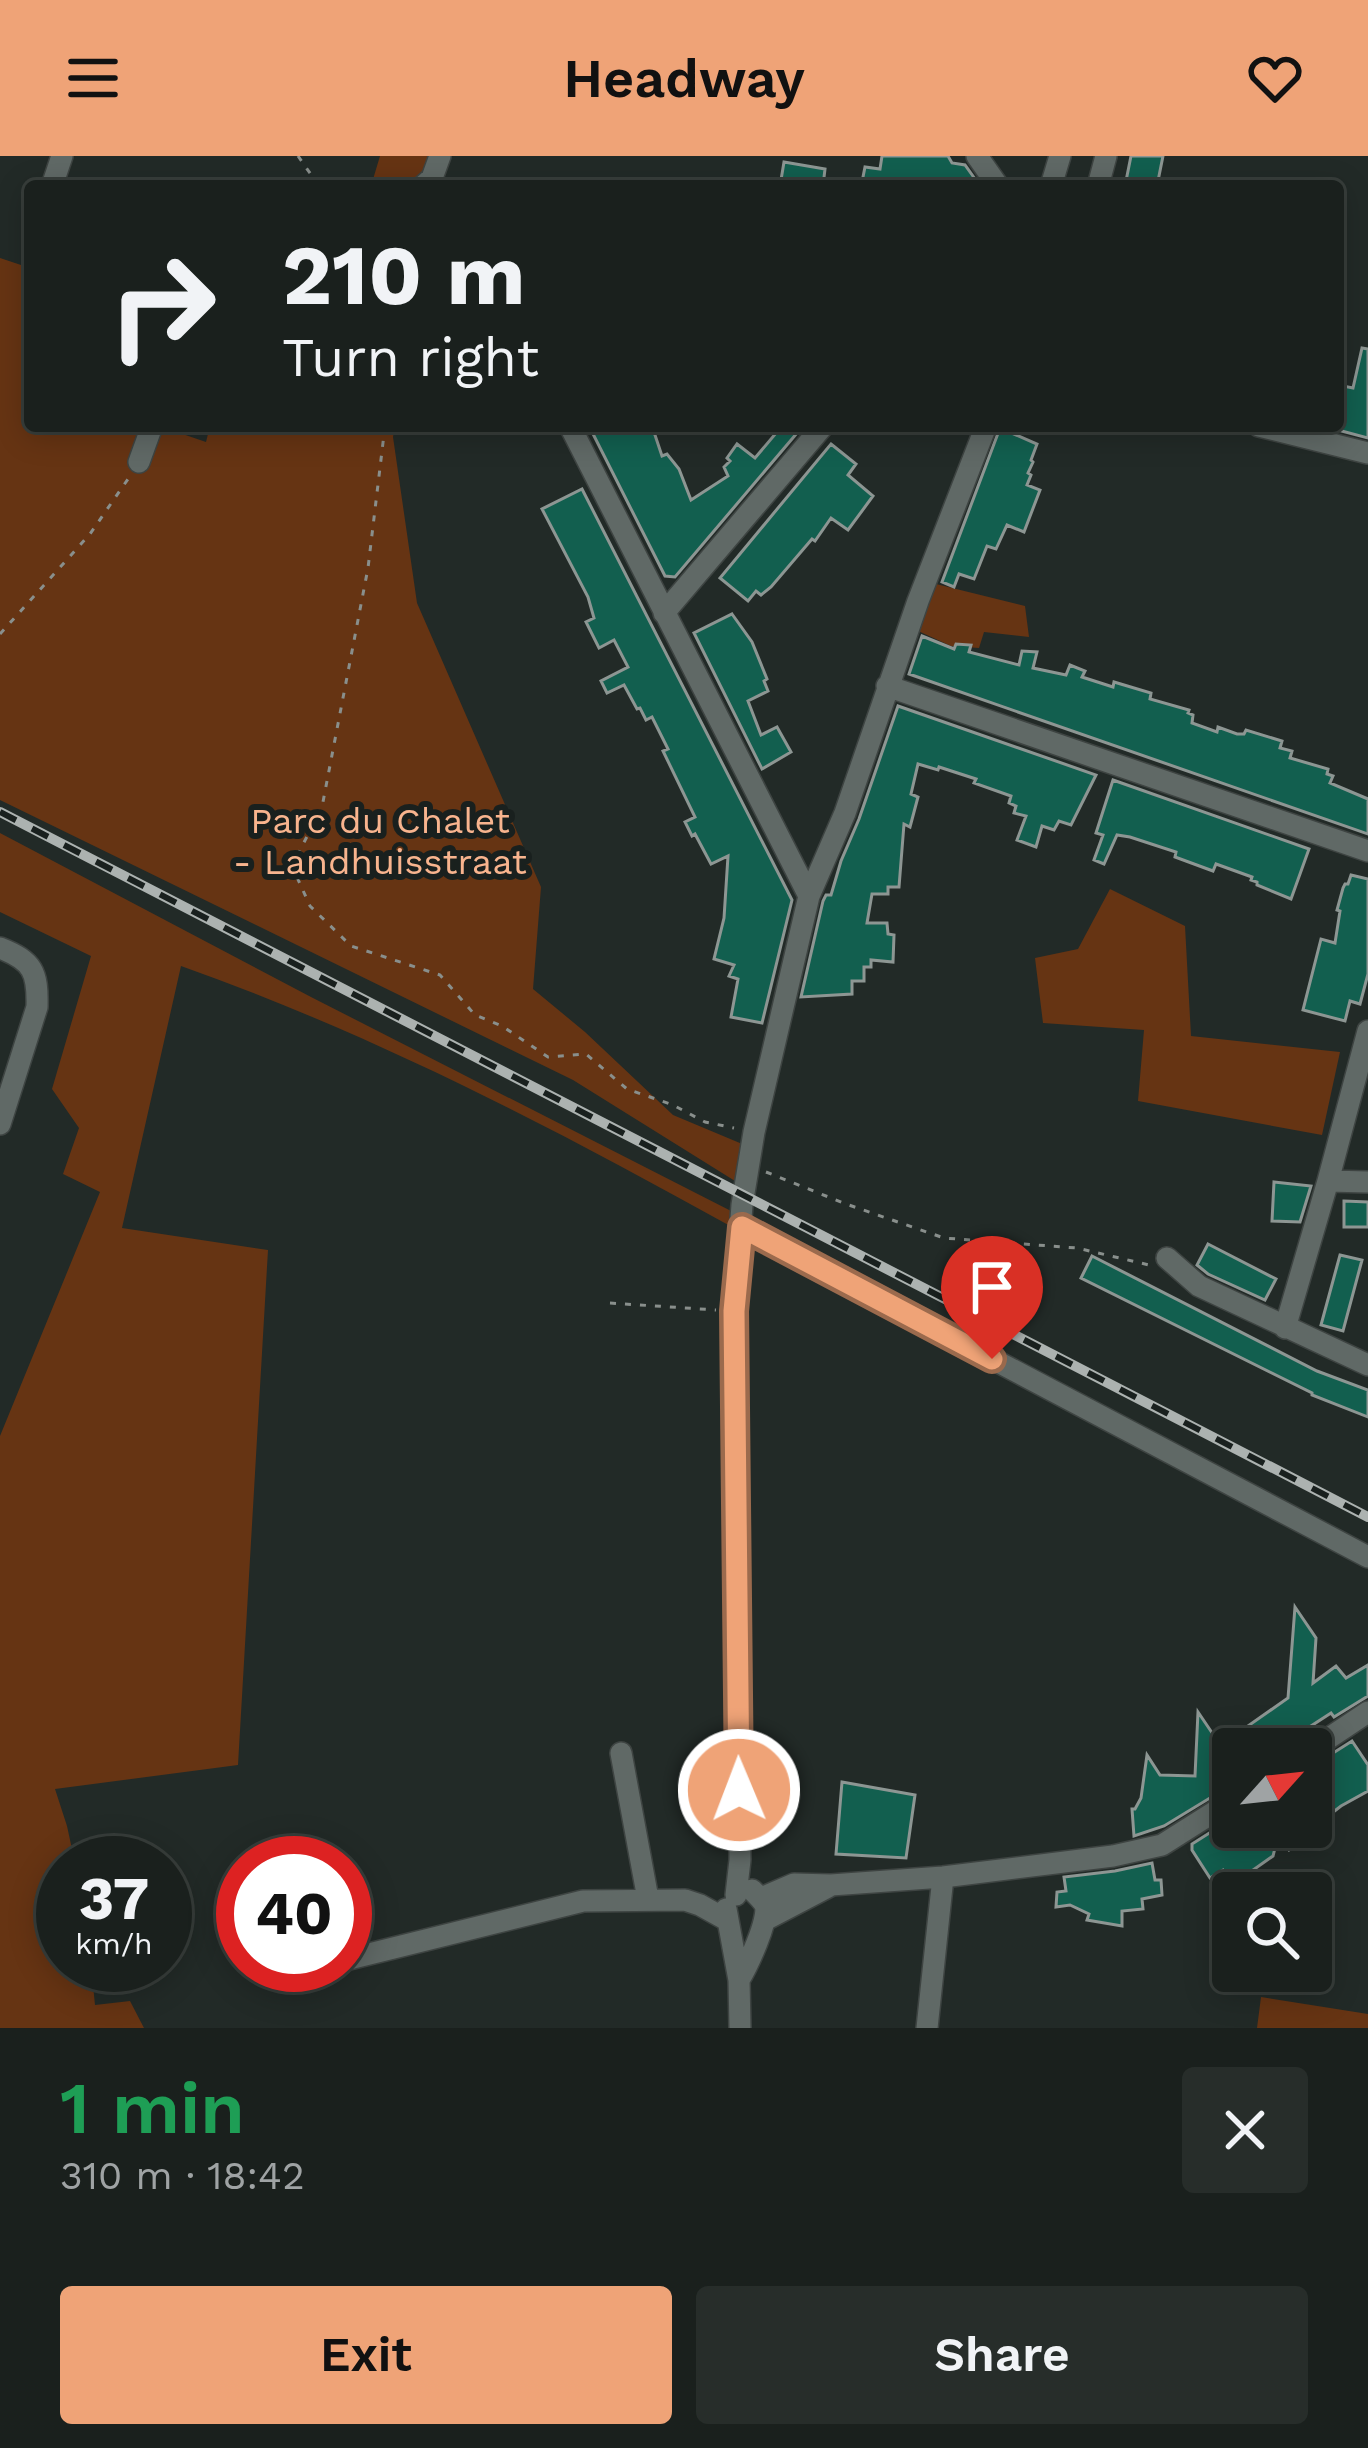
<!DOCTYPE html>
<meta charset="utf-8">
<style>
body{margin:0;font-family:"Work Sans",sans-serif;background:#272d2a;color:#f1f3f6;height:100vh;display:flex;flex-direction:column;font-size:45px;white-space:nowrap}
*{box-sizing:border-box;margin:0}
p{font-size:39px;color:#9fa3a4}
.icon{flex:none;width:66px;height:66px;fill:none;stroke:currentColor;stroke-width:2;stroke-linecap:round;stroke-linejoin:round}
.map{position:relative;height:1872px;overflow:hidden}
.details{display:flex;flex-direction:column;background:#1a201d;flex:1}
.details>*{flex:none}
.guide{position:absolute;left:24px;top:24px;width:1320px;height:252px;border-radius:12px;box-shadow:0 6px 30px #0003,0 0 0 3px #383e3b;background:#1a201d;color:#f1f3f6;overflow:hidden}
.needle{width:78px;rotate:63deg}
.buttons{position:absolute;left:1212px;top:1572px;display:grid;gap:24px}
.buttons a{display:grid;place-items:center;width:120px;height:120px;border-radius:12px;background:#1a201d;box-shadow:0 6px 30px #0003,0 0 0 3px #383e3b;font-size:60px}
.speed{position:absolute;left:36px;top:1680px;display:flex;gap:24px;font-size:60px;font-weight:700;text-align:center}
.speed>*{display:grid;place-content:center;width:156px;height:156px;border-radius:50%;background:#1a201d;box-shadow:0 6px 30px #0003,0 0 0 3px #383e3b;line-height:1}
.speed small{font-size:30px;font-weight:400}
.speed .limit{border:18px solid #d22;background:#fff;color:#111}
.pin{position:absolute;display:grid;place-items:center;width:102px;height:102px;color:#fff;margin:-123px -51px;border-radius:50% 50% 50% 0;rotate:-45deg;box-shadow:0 0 12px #0007}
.pin .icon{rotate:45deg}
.me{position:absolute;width:132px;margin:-66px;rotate:359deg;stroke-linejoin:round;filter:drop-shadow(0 0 9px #0008)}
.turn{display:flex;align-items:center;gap:42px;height:252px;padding:0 60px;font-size:54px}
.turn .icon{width:156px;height:156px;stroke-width:2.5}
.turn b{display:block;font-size:84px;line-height:102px}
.round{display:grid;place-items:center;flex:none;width:126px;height:126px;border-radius:12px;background:#272d2a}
.overview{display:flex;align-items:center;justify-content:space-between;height:204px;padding:0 60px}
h1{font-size:72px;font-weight:600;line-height:90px;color:#1e9e55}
.action{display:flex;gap:24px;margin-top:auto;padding:24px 60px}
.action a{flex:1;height:138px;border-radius:12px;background:#efa377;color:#111;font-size:48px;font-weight:600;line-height:138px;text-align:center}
.action a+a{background:#272d2a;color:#f1f3f6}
header{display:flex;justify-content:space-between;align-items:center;height:156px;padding:0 60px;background:#efa377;color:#111;font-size:54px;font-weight:600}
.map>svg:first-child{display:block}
.green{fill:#663413}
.building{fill:#125f4f;stroke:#8d9693;stroke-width:3}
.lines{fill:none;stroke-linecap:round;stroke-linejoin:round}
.minor-casing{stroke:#3e4442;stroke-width:24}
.path{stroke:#898f8c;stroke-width:3;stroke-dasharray:6 9;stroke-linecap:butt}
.minor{stroke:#606966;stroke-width:21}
.rail-casing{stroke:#acb2b0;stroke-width:10}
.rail{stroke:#19201e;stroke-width:6;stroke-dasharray:18;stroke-linecap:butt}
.route-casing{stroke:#9b6a4d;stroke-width:30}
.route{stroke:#efa377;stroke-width:21}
.labels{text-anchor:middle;stroke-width:12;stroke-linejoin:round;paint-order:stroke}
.park-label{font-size:36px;fill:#f8b48e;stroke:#19201e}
</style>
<header><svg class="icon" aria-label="menu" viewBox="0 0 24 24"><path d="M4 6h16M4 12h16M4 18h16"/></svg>Headway<svg class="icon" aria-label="heart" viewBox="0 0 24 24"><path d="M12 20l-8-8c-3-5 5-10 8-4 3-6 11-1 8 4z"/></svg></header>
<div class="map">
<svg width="1368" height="1872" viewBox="0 0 1368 1872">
<rect width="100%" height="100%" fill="#222a27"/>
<path class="green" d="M380,0H435L427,30H371Z
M0,102L30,112V270H159L206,286L210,270H395L393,281L417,447L541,731L533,833L585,876L673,959L747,990L735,1025L573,924L0,644Z
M932,427L1025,450L1029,481L984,476L979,492L951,490L916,474Z
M0,677L311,841L735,1057L732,1071C554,972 373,878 181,810L122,1072L268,1094L238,1609L55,1633L67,1670L75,1707H63V1809H91L95,1849L130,1845L144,1872H0V1280L100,1036L63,1018L79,972L52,933L91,800L0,756Z
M1110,733L1185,770L1191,880L1340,896L1322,979L1138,945L1144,874L1043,867L1035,802L1078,793Z
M1261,1841L1368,1858V1872H1257Z"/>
<path class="building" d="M882,0H948L952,7L965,9L980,30L921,27V30H892L862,26L865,11L880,13Z
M1131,0H1163L1157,30H1125Z
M784,6L825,13L823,30L781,24Z
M1362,192L1368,193V282L1338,274V229L1353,232Z
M589,270H652L662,300L667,298L679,313L691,344L728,320L724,311L730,305L727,302L737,288L755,302L782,270H803L675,421L665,420Z
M1000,272L1037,288L1031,304L1033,306L1028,317L1031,319L1027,329L1040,334L1024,376L1007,369L996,393L987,390L974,423L959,418L954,431L942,426Z
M831,288L856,308L848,319L873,340L848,374L831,362L815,385L812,383L771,431L761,439L756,435L748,445L720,422Z
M582,333L792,744L762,867L731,861L738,823L729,820L734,809L714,803L724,762L728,700L711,708L695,678L692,680L685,666L695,661L663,595L668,593L652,561L646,564L640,552L637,553L624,529L607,537L601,525L628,511L614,484L599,492L586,466L594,462L588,441L542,353Z
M732,458L752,486L767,523L764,525L768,535L748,545L761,579L777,571L791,596L762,613L694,477Z
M922,480L954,493L956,488L971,489L969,496L1019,509L1022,495L1037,496L1033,512L1066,519L1070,509L1085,515L1082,521L1113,531L1114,526L1151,537L1150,543L1189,554L1188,557L1193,559L1192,567L1217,576L1218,571L1237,578H1244L1246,574L1282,585L1280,592L1292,595L1290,602L1328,613L1327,618L1333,620L1330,627L1368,643V678L909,518Z
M898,550L1096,619L1071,669L1059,665L1054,674L1042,670L1036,691L1017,684L1026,660L1014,657L1016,650L1009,647L1011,640L974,627L976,623L939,611L938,614L918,608L911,638L918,641L910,671L904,668L899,731H888V738H872L867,767H887L888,778L894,779L893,806L871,804V811H864V825H852V838L801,841L823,745L826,739H831L841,705L859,663Z
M1113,624L1309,693L1291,743L1257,729V726L1251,724L1252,721L1216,708L1213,715L1175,701L1176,696L1130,681L1117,679L1104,708L1094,704L1103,679L1096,677Z
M1351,719L1368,723V818L1360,848L1350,845L1345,865L1303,854L1321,783L1335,787L1340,755L1337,754L1343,732L1345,728H1348Z
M1274,1026L1311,1030L1300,1066L1272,1065Z
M1344,1045L1368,1046V1071H1344Z
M1208,1088L1276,1123L1265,1144L1208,1118L1197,1109Z
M1340,1099L1362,1104L1343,1175L1321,1169Z
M1092,1100L1317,1215L1368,1234V1261L1312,1239V1237L1081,1122Z
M1295,1451L1316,1482L1313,1527L1336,1510L1346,1522L1368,1509V1540L1334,1561L1331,1557L1308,1572L1311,1576L1287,1593H1233V1628L1164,1670L1134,1680L1132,1653H1135L1141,1642L1147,1599L1160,1619L1195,1620L1198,1556L1225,1596L1250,1579L1245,1572L1288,1542Z
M1352,1585L1368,1609V1635L1341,1650L1314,1671H1323L1289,1694L1278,1680L1273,1700L1253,1714L1252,1725H1229L1223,1714L1210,1722L1192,1694V1688L1233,1662V1671H1311V1611Z
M842,1626L915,1639L906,1702L836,1698Z
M1152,1707L1155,1724H1161L1162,1739L1142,1743L1143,1753L1122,1755V1770L1087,1764L1089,1758L1070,1749L1056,1751L1057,1736L1066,1735L1064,1721L1115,1715Z"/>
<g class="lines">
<defs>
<path id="minor" d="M977,0L998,30
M52,30L62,0
M423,30L432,22L440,0
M1051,30L1060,0
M1098,30L1106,0
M570,270L809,740
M1259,270L1368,297
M139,306L152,270
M664,457L823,270
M887,530L1368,695
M0,792C33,805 38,816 37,851L0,968
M1328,1025L1368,1026
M742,1071L1368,1401
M1167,1102L1199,1130L1368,1209
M1285,1172L1328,1025L1368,875
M1311,1594L1368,1556
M621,1597L648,1743
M736,1739L740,1704L734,1155L742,1049L754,976L809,740L845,657L918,445L986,270
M761,1742L794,1728L831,1729L943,1721L1113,1700L1162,1689L1233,1644
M726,1753L739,1824L740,1872
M765,1764L830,1730
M345,1804L583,1745L685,1744L700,1749L727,1764
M739,1824C747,1811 770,1763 765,1749C763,1745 755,1737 752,1734
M927,1872L943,1721"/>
</defs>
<use href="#minor" class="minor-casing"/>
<path class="path" d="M298,0L319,30
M385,270L368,412L322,651L292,710L310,750L351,790L440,819L475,859L502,870L548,901L586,898L627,933L673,949L705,966L734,972
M0,478L90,378L128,323
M766,1016L846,1048L944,1082L1077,1092L1149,1109
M610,1147L716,1154"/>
<use href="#minor" class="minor"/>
<defs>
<path id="rail" d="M0,656L1368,1361"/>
</defs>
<use href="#rail" class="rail-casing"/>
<use href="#rail" class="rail"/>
</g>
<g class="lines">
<defs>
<path id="route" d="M739,1634L734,1155L742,1071L992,1203"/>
</defs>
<use href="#route" class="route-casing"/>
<use href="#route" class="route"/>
</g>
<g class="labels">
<g class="park-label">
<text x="380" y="677">Parc du Chalet<tspan x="380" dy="41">- Landhuisstraat</tspan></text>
</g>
</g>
</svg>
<div class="buttons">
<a><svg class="needle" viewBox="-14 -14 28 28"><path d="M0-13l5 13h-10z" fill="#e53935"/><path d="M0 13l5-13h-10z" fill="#9fa3a4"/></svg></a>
<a><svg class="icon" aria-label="search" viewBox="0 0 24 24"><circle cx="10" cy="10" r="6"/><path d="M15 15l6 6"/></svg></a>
</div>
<div class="speed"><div>37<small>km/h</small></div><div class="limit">40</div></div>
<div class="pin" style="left:992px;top:1203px;background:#d93025"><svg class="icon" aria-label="arrive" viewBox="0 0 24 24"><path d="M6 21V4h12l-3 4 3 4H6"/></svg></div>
<svg class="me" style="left:739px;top:1634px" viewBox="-20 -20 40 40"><circle r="17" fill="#efa377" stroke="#fff" stroke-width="3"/><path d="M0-11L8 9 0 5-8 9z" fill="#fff"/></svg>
<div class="guide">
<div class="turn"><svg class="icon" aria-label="right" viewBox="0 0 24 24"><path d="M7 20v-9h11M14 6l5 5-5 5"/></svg><div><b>210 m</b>Turn right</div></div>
</div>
</div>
<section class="details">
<div class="overview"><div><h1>1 min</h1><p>310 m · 18:42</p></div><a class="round"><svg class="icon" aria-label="close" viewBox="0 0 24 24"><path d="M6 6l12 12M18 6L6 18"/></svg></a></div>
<div class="action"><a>Exit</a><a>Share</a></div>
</section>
